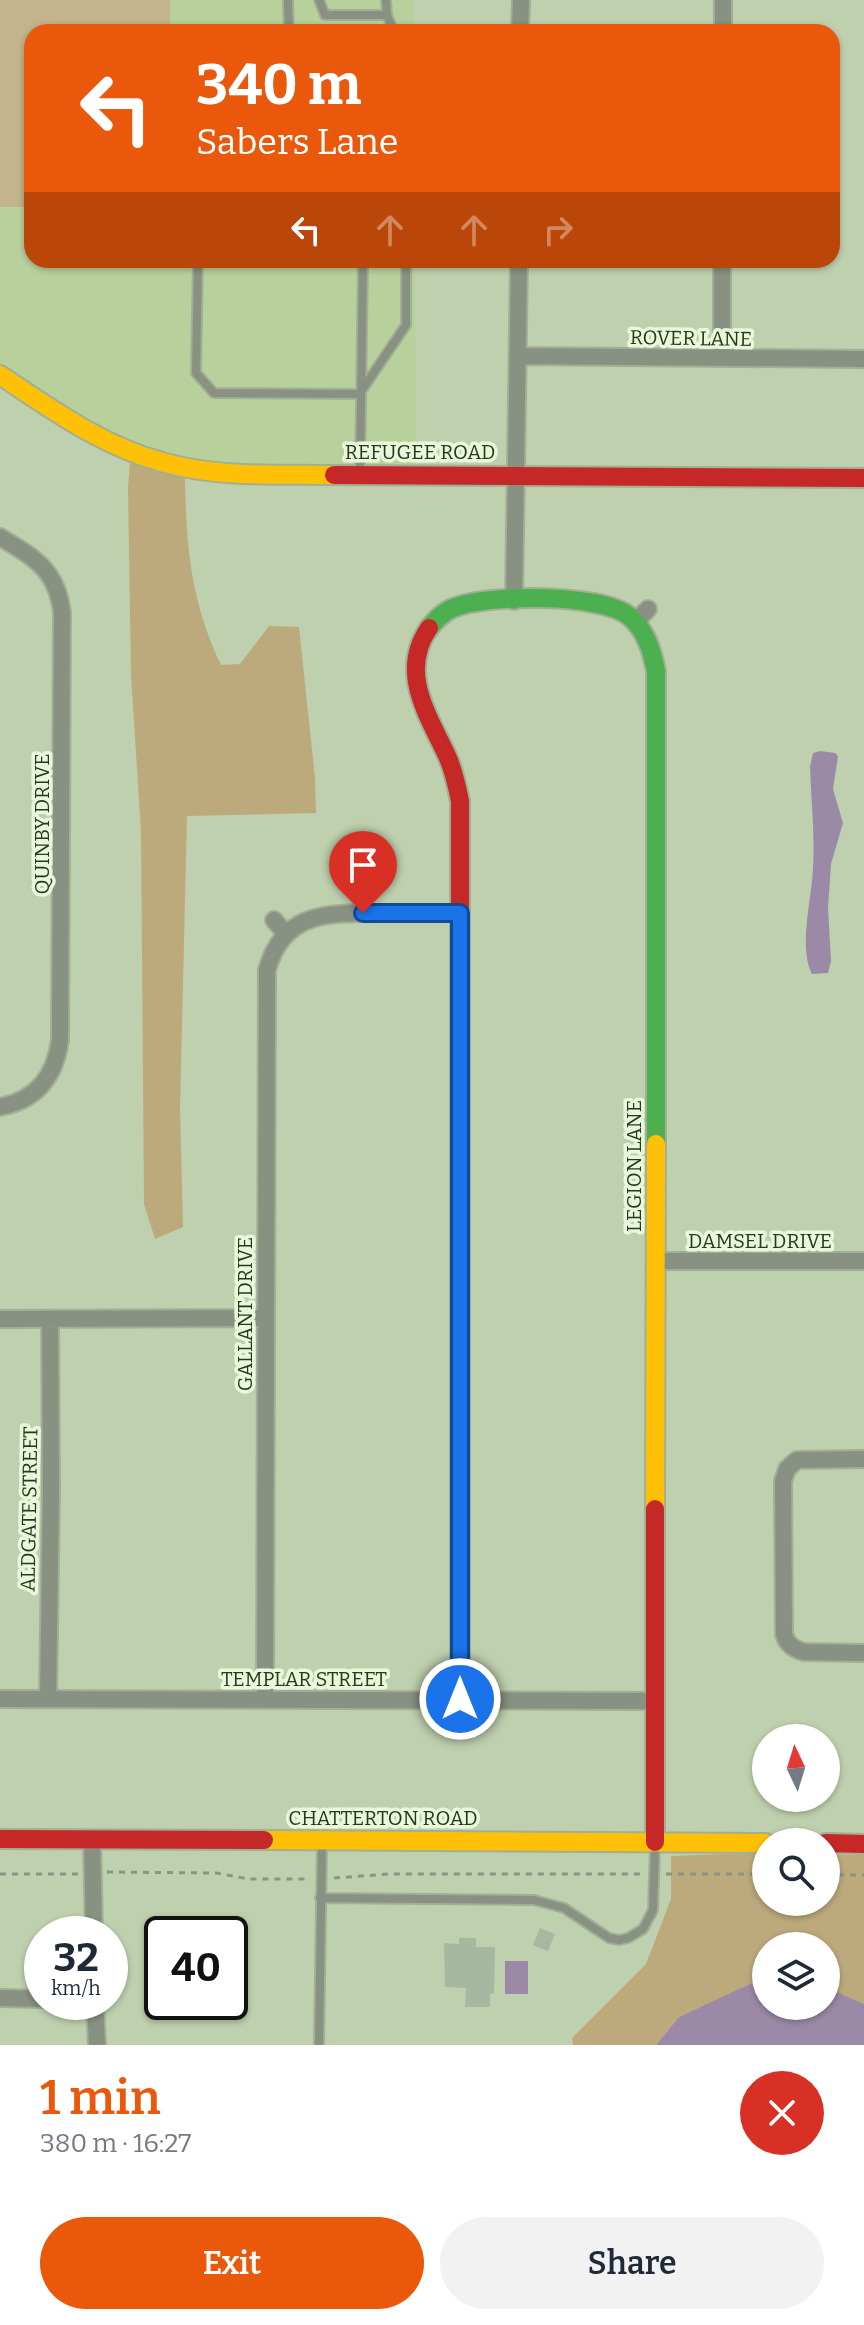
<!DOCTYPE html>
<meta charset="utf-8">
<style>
body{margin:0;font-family:Bitter,serif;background:#f2f2f3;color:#1f2937;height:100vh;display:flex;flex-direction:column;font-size:30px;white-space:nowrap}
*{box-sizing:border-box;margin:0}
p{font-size:26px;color:#747a83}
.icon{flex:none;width:44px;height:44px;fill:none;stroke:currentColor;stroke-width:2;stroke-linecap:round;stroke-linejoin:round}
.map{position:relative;height:2045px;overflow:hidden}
.side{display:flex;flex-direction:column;background:#fff;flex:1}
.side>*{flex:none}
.top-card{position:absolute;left:24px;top:24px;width:816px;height:244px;border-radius:24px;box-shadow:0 2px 6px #0004;background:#ea580c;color:#fff;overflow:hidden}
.needle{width:52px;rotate:356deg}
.buttons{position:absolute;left:752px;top:1724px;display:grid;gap:16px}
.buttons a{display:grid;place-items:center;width:88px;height:88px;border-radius:50%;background:#fff;box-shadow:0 2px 6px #0004;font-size:40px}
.speed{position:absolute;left:24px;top:1916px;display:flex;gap:16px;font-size:40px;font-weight:700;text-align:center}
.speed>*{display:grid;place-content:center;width:104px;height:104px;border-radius:50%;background:#fff;box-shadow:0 2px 6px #0004;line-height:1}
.speed small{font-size:20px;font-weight:400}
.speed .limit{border:4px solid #111;border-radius:12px;background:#fff;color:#111}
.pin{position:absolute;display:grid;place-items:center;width:68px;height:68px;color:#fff;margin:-82px -34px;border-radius:50% 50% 50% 0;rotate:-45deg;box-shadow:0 0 8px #0007}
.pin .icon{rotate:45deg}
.me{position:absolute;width:88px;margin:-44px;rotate:0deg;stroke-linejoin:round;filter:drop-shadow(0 0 6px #0008)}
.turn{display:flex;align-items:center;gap:28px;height:168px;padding:0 40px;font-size:36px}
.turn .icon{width:104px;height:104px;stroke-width:2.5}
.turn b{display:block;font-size:56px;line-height:68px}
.lanes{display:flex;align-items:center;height:76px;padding:0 40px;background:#0003;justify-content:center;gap:40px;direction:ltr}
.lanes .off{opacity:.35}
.round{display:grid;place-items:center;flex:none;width:84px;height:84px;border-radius:42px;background:#f2f2f3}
.overview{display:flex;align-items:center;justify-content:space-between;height:136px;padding:0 40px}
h1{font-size:48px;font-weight:600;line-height:60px;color:#ea580c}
.action{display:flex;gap:16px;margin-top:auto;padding:16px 40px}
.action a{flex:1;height:92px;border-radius:48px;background:#ea580c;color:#fff;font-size:32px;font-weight:600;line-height:92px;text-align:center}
.action a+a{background:#f2f2f3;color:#1f2937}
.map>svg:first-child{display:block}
.built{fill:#b8d19c}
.green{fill:#c3b48b}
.forest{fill:#bcaa7d}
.water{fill:#9b8aa7}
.building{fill:#a6b8a0}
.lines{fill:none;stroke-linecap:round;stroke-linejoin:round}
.lane-casing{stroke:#a1af94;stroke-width:12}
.street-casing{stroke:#a1af94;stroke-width:20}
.fast-casing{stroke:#a1af94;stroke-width:22}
.slow-casing{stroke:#a1af94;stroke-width:22}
.jam-casing{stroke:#a1af94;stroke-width:22}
.path{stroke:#8b9482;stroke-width:3;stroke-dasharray:6 6;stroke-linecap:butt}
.lane{stroke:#899182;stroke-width:8}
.street{stroke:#899182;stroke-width:16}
.fast{stroke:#4caf50;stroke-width:18}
.slow{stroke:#ffc107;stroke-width:18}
.jam{stroke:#c62828;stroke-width:18}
.route-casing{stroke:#114b97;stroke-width:20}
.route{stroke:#1a73e8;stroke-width:14}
.labels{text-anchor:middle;stroke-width:7;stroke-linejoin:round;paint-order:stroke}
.street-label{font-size:20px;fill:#2b361e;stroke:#e9f8da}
</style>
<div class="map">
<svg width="864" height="2045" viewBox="0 0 864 2045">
<rect width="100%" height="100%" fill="#bfd0ae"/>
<path class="built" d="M170,0H413L414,32H170Z
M0,207H32V260H415L416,464L231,465L142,451L75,413L0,364Z"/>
<path class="green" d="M0,0H170V32H32V207H0Z"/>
<path class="forest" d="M130,463L185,478C186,547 191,602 221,665L240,664L269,626L299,627L315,778L316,813L187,816L180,1108L183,1227L155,1239L144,1204L141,831L131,675L128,487Z
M720,1854H766V1902H826V1855H864V2004L826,1987V1946H766V1979L679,2017L656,2045H573L572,2038L646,1964L671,1899V1856Z"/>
<path class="water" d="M820,751L835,753L838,756L833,789L843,823L831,864L828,908L831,961L828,973L812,974C798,946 812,899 813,868C815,834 811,800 810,767L813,753Z
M505,1961H528V1994H505Z
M761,1979H766V2006H826V1987L864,2004V2045H656L679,2017Z"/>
<path class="building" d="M540,1928L555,1934L548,1951L533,1945Z
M459,1938H476V1947H495L494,1993L490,1994V2007H465L466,1988L445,1987L444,1943L459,1944Z"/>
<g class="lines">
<defs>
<path id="lane" d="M288,0L289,32
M319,0L325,15H387
M386,0L387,15L394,32
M198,260L196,373L214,393L360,394
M360,393L406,325V260
M360,474L363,260
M320,1898L534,1900L564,1908L609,1938L619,1940L628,1938L643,1929L653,1910L655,1847
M319,2045L322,1842"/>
<path id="street" d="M520,32L521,0
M723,32V0
M518,356L864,359
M722,358V260
M0,537C35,558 57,570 62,613L60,1040C55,1076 37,1100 0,1107
M514,601L519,260
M635,622L648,609
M274,920L286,934
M656,1261H864
M0,1319L265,1318
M864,1459L797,1460L787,1469L783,1481L784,1634C787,1645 794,1649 804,1652L864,1653
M0,1699L656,1701
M48,1699L51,1490L50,1319
M265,1699L267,970C283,912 327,913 378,913C406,913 433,913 460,913
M92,1840L94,1934
M0,1998L42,1999
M95,2002L97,2045"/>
<path id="fast" d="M429,628C436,620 443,612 453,608C486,594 601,593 629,616C646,630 652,651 656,671V1144
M460,965V1699"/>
<path id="slow" d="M0,375C51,409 102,446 162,462C217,478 277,474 334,475
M655,1509L656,1144
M264,1840L766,1843"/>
<path id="jam" d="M334,475L864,478
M429,628C398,673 429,716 448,758C454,772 457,786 460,801V965
M0,1839L264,1840
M655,1842V1509
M826,1843L864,1844"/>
</defs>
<use href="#lane" class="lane-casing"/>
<use href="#street" class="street-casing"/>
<use href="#fast" class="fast-casing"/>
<use href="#slow" class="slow-casing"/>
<use href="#jam" class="jam-casing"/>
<path class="path" d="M107,1872L216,1873L249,1879H310
M0,1874H79
M666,1874H766
M826,1875H864
M334,1878L389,1874H642"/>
<use href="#lane" class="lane"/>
<use href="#street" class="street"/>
<use href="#fast" class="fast"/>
<use href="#slow" class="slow"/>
<use href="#jam" class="jam"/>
</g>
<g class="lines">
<defs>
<path id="route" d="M363,913H460V1699"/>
</defs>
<use href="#route" class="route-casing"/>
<use href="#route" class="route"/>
</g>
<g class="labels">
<g class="street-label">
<text transform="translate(691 338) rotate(1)" y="7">ROVER LANE</text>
<text x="420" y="459">REFUGEE ROAD</text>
<text transform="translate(42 824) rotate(-90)" y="7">QUINBY DRIVE</text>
<text transform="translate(634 1166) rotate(-90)" y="7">LEGION LANE</text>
<text x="760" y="1248">DAMSEL DRIVE</text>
<text transform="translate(245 1314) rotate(-90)" y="7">GALLANT DRIVE</text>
<text transform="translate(29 1509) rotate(-89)" y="7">ALDGATE STREET</text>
<text x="304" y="1686">TEMPLAR STREET</text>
<text x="383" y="1825">CHATTERTON ROAD</text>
</g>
</g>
</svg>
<div class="buttons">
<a><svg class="needle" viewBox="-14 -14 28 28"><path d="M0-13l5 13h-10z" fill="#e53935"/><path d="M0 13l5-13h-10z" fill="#747a83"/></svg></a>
<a><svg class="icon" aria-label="search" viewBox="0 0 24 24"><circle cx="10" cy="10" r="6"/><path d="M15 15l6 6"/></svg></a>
<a><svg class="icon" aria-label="layers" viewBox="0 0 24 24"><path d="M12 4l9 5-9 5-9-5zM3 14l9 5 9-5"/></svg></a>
</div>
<div class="speed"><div>32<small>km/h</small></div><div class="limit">40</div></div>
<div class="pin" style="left:363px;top:913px;background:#d93025"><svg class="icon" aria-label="arrive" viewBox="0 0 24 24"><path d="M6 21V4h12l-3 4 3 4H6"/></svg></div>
<svg class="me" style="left:460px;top:1699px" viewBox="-20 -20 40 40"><circle r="17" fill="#1a73e8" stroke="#fff" stroke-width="3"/><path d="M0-11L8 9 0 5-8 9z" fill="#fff"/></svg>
<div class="top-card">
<div class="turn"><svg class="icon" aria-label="left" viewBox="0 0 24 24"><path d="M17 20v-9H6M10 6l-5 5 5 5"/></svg><div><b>340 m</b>Sabers Lane</div></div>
<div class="lanes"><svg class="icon" aria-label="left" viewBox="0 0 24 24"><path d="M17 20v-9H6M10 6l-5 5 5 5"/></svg><svg class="icon off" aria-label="ahead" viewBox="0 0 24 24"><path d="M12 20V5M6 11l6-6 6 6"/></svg><svg class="icon off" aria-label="ahead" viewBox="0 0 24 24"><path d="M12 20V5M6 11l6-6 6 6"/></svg><svg class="icon off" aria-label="right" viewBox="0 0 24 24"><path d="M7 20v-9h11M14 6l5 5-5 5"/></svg></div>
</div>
</div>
<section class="side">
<div class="overview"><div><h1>1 min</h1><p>380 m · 16:27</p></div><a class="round" style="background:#d93025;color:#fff"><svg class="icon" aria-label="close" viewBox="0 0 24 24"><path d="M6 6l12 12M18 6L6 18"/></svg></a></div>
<div class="action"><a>Exit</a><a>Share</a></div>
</section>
